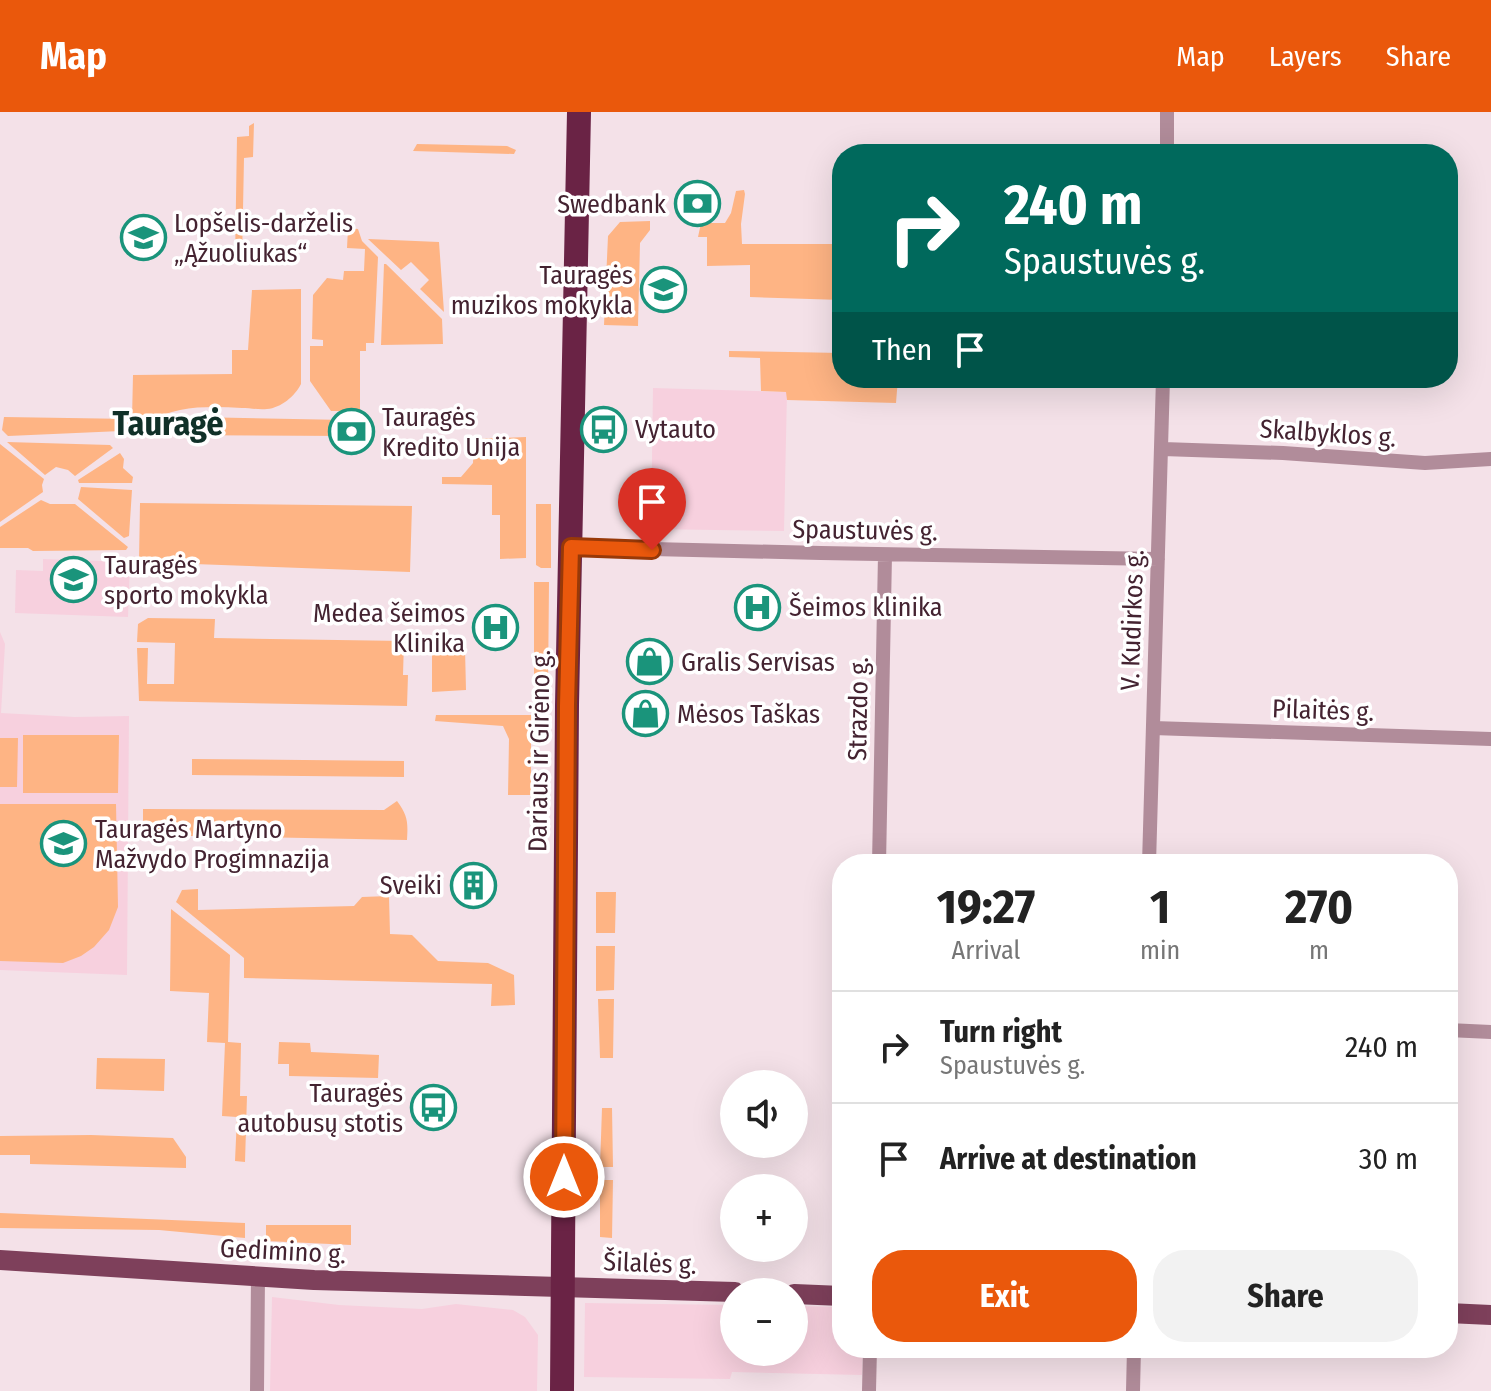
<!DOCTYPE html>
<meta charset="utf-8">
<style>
body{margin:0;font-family:"Fira Sans Condensed",sans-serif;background:#f2f2f2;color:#222;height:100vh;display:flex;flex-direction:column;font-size:30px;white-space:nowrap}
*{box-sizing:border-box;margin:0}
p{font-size:26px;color:#767676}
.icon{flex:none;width:44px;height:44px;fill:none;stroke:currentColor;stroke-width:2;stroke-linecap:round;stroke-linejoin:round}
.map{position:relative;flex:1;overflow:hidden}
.sheet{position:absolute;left:832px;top:742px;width:626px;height:504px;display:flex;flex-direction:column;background:#fff;border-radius:32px;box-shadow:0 8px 32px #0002}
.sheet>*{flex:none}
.top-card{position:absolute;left:832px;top:32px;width:626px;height:244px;border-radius:32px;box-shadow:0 8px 32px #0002;background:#00695c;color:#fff;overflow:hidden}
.controls{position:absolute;left:720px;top:958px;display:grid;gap:16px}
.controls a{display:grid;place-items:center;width:88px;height:88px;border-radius:50%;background:#fff;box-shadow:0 8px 32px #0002;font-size:40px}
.pin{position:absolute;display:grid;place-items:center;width:68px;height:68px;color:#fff;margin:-82px -34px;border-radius:50% 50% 50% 0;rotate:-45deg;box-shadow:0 0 8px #0007}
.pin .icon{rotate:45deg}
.me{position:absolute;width:88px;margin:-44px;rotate:0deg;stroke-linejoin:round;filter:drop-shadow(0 0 6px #0008)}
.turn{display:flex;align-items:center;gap:28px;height:168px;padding:0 40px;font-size:36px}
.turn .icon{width:104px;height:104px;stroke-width:2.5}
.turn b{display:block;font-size:56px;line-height:68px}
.then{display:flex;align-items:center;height:76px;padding:0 40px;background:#0003;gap:16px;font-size:30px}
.eta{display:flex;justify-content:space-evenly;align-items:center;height:136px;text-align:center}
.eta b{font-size:48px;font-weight:700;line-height:56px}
.cta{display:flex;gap:16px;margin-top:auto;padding:16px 40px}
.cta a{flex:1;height:92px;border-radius:32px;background:#ea580c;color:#fff;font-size:32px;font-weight:700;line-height:92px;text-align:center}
.cta a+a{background:#f2f2f2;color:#222}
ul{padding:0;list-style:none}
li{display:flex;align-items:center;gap:24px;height:112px;padding:0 40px;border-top:2px solid #e0e0e0}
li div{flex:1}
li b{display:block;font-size:30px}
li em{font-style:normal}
header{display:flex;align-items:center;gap:48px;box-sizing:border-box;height:112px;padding:0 40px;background:#ea580c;color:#fff}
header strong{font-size:38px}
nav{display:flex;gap:44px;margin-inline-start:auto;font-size:28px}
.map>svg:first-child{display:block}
.built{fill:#f7d0de}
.green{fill:#feb484}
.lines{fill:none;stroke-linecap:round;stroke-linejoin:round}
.street{stroke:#b18c9a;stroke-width:14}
.primary{stroke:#7e405b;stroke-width:20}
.highway{stroke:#6a2345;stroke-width:24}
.route-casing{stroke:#983908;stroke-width:20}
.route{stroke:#ea580c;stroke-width:14}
.labels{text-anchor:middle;stroke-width:7;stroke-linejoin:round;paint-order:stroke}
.poi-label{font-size:26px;fill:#442331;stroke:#fff;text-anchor:start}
.street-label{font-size:26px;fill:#442331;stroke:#fff}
.district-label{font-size:34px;font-weight:bold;fill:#103028;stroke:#fff}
</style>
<header>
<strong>Map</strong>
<nav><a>Map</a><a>Layers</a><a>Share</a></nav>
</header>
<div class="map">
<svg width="1491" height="1279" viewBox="0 0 1491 1279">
<rect width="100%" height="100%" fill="#f4e1e8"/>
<path class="built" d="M653,276L787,280L784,419L651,417Z
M43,447L130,450L128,505L15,501L16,458L43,459Z
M0,520L5,532L1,601L75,605L129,604L127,863L0,858Z
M272,1185L339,1193L422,1197L456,1192L513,1198L525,1205L538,1223L537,1279H270Z
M585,1191L734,1193V1240H794V1194L842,1195V1236H863L862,1263L732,1260L730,1267L584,1265Z"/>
<path class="green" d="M254,11L253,45L244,46L242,149H235L237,25L249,24V14Z
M417,32L507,34L516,38L514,42L413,39Z
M744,78L745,82L741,112L742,132H842V188L750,185V153L707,154V125H698L701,111H725L731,101L736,79Z
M650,109V118L640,131L638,214L604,213L608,124L620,110Z
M348,116L358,117L362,129L378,145L374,231H366V239H360V299H331L310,269V234H323V228L312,227L313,183L327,166L343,168L344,159H364L365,137L347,136Z
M368,127L439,130L444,200L420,177L429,168L411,150L401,158Z
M384,152H386L442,207L443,232L381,233Z
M301,177V272C295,284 281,296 267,297C259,298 250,296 242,296C221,295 201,294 180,298C158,302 140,316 121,319L8,324L2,318L4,305L132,307L133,263L232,262V238H248L252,178Z
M729,239L842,241V266H898L896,291L787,288L786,280L761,279L760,246L729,245Z
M195,305L347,308V324L155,323C167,312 178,308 195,305Z
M526,325V446L500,447V403H492V373L442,372V365H461L473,351L474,327Z
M7,330L110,333L113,336L75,364L68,358L56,355L45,363Z
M0,332L44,367L42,373L43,380L0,410Z
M120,341L124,347L123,356L133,365L132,371H79L78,368Z
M81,375L132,378L129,424L124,426L78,387Z
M41,388L50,392H75L128,435L126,438L33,439L28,436H0V415Z
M140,391L412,394L410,460L139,450Z
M536,392H551V456H541L536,453Z
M534,470H549L548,577H534Z
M148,506L215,507L214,526L404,529L403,563H408L407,594L139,589L137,536H148L147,572H174L175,531L137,530L138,512Z
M465,537L466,578L432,580V538Z
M436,603H531V683H508L509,627L503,614L435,609Z
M23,623H119L118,681H23Z
M0,626H18L17,675H0Z
M192,647L404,649V665L192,663Z
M397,689C408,704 408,710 407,728L143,723V697L384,698Z
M0,692H116L118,795L109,818L94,835L81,844L63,851L0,849Z
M198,777V798L354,794L362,785L389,784L390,822L412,823L438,849L488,851L514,863L515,893L491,894L492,872L244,866V846L176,790L182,778Z
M596,780H616L615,821H596Z
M171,797L230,843L228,930L241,931L240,984H247L245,1050L235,1049L237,1005L222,1004L225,931L207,930L209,881L170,879Z
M596,834H615L614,878L596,879Z
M598,887H614L613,946H600Z
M279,930L310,931L311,940L379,943L378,966L289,964V952H278Z
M97,946L165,947L164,979L96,977Z
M602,996H612L613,1055H600Z
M91,1023L173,1026L186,1045V1056L30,1052V1043H0V1024Z
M600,1068H613L612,1126L600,1125Z
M0,1101L245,1111V1126L159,1118L0,1116Z
M266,1113H351V1133L266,1129Z"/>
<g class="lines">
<path class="street" d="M1167,42V0
M1163,337L1283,341L1425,351L1491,347
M571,435L821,441L1158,447
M1153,616L1491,627
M879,752L885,443
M1149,752L1163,266
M1448,918L1491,920
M257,1279L258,1163
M869,1279L870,1236
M1133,1279L1134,1236"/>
<path class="primary" d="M0,1148L314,1168L735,1180
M794,1182L842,1184
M1448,1201L1491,1203"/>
<path class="highway" d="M562,1279L567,593L579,0"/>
</g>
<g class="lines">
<defs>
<path id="route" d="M564,1065L567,593L571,435L652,438"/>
</defs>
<use href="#route" class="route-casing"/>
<use href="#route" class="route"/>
</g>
<defs>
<symbol id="bank-ring" viewBox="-11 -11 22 22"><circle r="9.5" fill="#fff" stroke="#1a947b" stroke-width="1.5"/><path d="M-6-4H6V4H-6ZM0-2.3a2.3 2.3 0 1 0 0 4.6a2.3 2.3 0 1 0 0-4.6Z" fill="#1a947b"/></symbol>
<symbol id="school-ring" viewBox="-11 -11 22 22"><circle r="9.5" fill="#fff" stroke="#1a947b" stroke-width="1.5"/><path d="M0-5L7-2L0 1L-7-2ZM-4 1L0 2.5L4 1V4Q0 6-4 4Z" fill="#1a947b"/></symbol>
<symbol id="bus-ring" viewBox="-11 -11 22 22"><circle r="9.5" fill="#fff" stroke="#1a947b" stroke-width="1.5"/><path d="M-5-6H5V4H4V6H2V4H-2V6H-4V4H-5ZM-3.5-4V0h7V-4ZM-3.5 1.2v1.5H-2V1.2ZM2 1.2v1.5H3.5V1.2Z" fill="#1a947b"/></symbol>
<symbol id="hospital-ring" viewBox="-11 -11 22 22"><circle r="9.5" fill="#fff" stroke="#1a947b" stroke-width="1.5"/><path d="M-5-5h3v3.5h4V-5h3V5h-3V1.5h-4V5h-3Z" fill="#1a947b"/></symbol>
<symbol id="shop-ring" viewBox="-11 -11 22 22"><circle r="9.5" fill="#fff" stroke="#1a947b" stroke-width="1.5"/><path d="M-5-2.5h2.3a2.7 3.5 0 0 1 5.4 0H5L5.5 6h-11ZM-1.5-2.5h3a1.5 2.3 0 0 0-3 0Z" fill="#1a947b"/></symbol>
<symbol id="building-ring" viewBox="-11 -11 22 22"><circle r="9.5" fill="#fff" stroke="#1a947b" stroke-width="1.5"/><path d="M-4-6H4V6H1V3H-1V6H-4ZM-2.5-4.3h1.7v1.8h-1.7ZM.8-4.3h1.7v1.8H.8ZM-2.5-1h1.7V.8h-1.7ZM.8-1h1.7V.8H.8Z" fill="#1a947b"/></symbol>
</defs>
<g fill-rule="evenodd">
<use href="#bank-ring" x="672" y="66" width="51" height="51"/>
<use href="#school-ring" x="118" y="100" width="51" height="51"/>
<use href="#school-ring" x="638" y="152" width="51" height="51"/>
<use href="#bus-ring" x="578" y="292" width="51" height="51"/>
<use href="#bank-ring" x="326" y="294" width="51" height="51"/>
<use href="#school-ring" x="48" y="442" width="51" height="51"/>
<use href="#hospital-ring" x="732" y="470" width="51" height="51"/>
<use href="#hospital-ring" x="470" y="490" width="51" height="51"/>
<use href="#shop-ring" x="624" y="524" width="51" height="51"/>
<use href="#shop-ring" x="620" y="576" width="51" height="51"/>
<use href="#school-ring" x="38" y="706" width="51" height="51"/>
<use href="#building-ring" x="448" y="748" width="51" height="51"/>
<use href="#bus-ring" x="408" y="970" width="51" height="51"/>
</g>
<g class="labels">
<g class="poi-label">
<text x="666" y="101" text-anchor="end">Swedbank</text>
<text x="174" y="120">Lopšelis-darželis<tspan x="174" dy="30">„Ąžuoliukas“</tspan></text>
<text x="633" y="172" text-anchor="end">Tauragės<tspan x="633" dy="30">muzikos mokykla</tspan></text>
<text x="382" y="314">Tauragės<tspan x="382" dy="30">Kredito Unija</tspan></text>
<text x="635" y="326">Vytauto</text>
<text x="104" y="462">Tauragės<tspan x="104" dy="30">sporto mokykla</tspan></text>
<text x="789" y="504">Šeimos klinika</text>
<text x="465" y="510" text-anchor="end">Medea šeimos<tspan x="465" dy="30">Klinika</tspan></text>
<text x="681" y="559">Gralis Servisas</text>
<text x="677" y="611">Mėsos Taškas</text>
<text x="95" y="726">Tauragės Martyno<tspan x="95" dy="30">Mažvydo Progimnazija</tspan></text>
<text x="442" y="782" text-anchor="end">Sveiki</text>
<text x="403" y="990" text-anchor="end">Tauragės<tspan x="403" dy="30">autobusų stotis</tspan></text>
</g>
<g class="street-label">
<text transform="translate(1328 321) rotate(4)" y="9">Skalbyklos g.</text>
<text transform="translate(865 418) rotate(1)" y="9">Spaustuvės g.</text>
<text transform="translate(1132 508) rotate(-88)" y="9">V. Kudirkos g.</text>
<text transform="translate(858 597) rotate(-89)" y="9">Strazdo g.</text>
<text transform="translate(1323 598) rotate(2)" y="9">Pilaitės g.</text>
<text transform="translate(539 639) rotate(-89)" y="9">Dariaus ir Girėno g.</text>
<text transform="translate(283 1139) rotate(3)" y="9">Gedimino g.</text>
<text transform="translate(650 1151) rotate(2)" y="9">Šilalės g.</text>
</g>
<g class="district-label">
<text x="168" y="323">Tauragė</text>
</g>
</g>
</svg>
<div class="controls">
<a><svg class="icon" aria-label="sound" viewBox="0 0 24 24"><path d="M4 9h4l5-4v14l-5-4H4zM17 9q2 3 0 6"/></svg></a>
<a>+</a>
<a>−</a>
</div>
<div class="pin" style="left:652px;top:438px;background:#d93025"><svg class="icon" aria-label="arrive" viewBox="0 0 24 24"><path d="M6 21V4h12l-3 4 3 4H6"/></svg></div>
<svg class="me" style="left:564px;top:1065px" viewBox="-20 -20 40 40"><circle r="17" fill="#ea580c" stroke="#fff" stroke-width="3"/><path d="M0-11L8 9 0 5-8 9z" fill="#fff"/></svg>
<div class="top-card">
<div class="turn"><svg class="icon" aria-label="right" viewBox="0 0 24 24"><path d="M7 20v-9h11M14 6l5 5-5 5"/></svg><div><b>240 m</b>Spaustuvės g.</div></div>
<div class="then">Then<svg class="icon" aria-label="arrive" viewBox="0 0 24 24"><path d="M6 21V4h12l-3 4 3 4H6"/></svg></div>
</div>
<section class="sheet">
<div class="eta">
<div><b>19:27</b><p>Arrival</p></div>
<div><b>1</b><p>min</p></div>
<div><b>270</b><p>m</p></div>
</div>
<ul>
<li><svg class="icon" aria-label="right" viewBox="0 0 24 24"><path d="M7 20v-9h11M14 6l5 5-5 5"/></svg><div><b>Turn right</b><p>Spaustuvės g.</p></div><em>240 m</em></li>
<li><svg class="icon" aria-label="arrive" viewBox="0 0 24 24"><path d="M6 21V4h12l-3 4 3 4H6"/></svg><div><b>Arrive at destination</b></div><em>30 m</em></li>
</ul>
<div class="cta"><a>Exit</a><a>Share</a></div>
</section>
</div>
